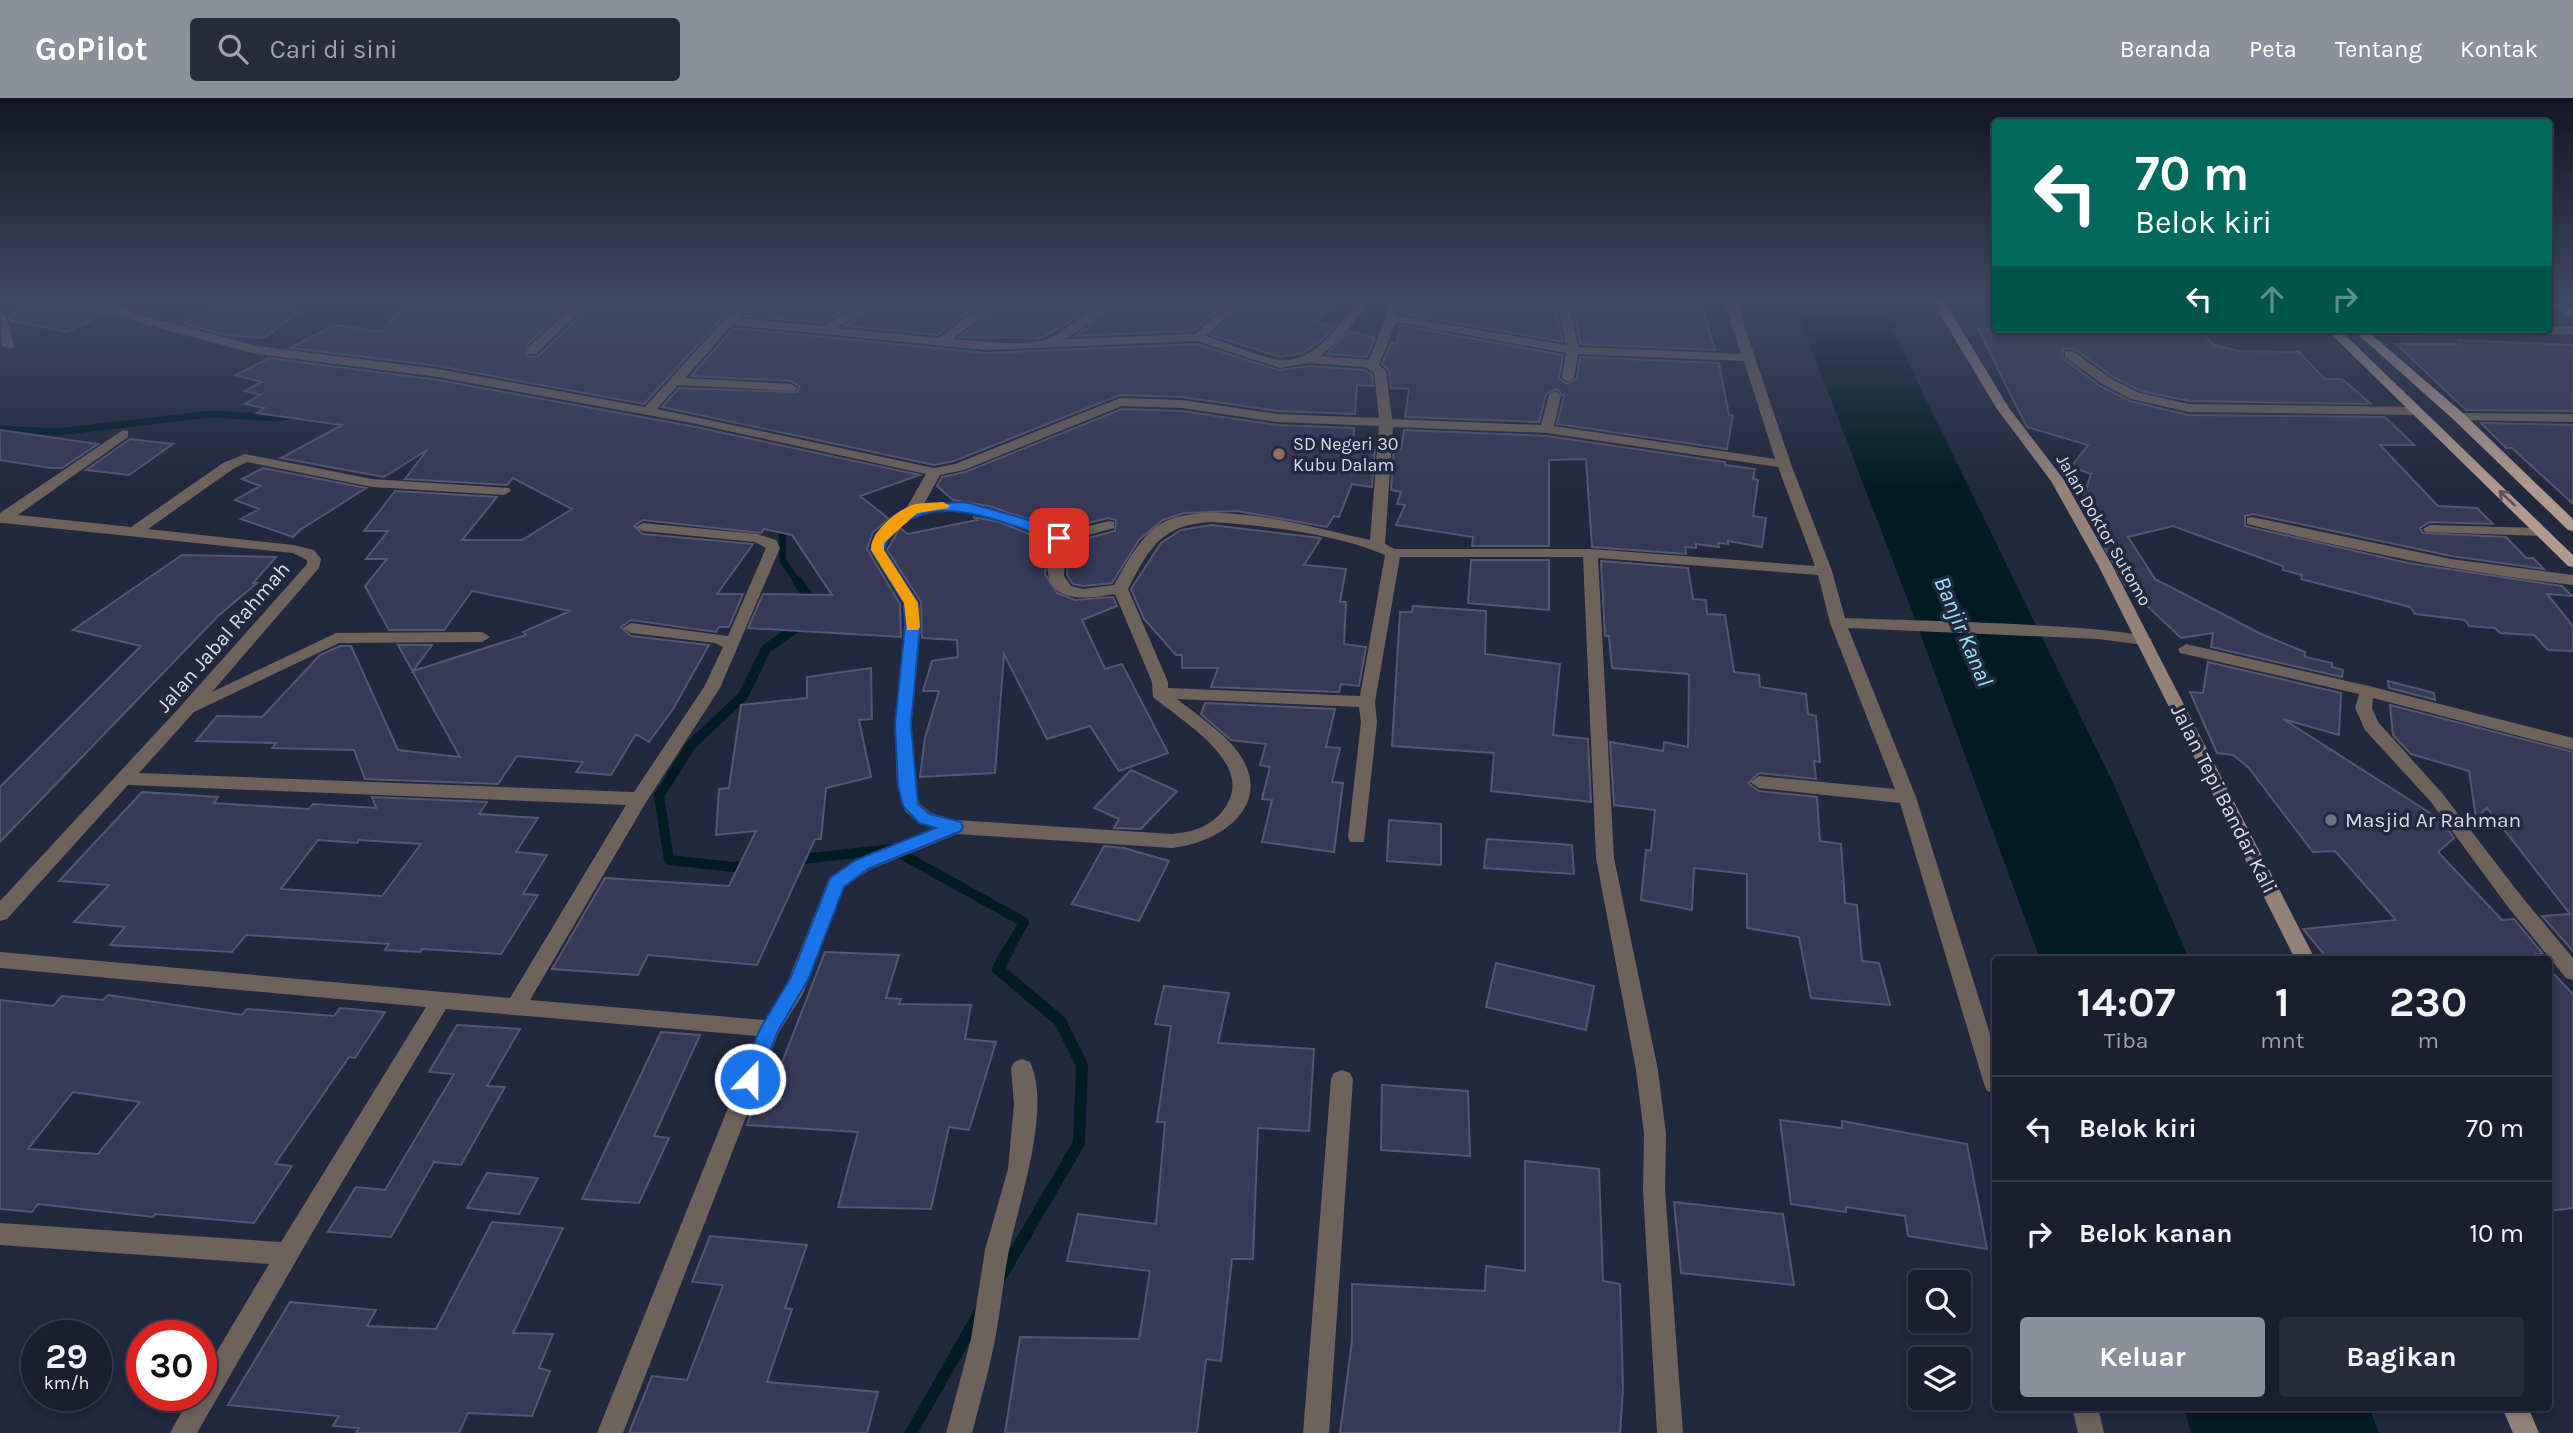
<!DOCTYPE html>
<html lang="id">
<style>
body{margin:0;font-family:Karla,sans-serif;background:#272b3a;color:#f1f3f6;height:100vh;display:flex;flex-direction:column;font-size:26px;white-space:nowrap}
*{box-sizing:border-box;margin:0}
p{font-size:23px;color:#9fa2aa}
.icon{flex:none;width:38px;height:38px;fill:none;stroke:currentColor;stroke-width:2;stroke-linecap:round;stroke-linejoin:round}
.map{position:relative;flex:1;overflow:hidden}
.sheet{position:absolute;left:1992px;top:858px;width:560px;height:455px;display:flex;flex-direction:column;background:#1a1e2e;border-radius:7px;box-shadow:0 4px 10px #0003,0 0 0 2px #383c4a}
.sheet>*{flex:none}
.banner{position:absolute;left:1992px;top:21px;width:560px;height:214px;border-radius:7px;box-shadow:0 4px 10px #0003,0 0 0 2px #383c4a;background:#00695c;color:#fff;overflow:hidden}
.fabs{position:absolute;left:1908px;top:1172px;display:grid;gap:14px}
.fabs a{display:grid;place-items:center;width:63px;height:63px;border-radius:7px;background:#1a1e2e;box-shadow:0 4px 10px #0003,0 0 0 2px #383c4a;font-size:35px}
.speed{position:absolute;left:21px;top:1222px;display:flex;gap:14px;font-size:35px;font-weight:700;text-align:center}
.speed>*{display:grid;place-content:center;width:91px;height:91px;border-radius:50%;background:#1a1e2e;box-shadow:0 4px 10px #0003,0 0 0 2px #383c4a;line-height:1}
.speed small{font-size:18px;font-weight:400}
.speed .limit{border:10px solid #d22;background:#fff;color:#111}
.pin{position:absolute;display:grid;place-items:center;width:60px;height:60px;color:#fff;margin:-30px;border-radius:14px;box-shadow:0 4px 10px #0006}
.me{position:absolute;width:77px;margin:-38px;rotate:22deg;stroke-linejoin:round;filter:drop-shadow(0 0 5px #0008)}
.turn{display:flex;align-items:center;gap:24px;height:147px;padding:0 28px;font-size:32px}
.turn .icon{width:91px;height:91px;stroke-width:2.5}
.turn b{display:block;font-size:49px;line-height:60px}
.lanes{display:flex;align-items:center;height:66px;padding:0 28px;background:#0003;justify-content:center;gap:35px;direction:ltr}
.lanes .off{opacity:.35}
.eta{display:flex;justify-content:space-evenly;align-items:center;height:119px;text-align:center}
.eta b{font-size:42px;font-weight:700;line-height:49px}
.action{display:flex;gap:14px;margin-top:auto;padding:14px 28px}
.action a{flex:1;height:80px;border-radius:7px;background:#8c9099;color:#fff;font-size:28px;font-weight:700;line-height:80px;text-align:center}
.action a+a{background:#272b3a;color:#f1f3f6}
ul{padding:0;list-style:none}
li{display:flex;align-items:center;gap:21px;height:105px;padding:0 28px;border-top:2px solid #383c4a}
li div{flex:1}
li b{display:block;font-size:26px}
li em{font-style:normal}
header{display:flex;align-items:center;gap:42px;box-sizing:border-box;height:98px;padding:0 35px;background:#8c9099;color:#fff}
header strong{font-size:33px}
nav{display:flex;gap:38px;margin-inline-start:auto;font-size:24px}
.search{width:490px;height:63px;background:#272b3a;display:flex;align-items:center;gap:18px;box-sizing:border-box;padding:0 24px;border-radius:7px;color:#9fa2aa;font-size:26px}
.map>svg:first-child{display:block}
.water{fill:#001c22}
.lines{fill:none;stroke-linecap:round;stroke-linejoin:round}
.stream-far2{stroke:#001c22;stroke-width:7}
.stream-far1{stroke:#001c22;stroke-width:10}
.stream{stroke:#001c22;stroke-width:12}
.building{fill:#373956;stroke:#54576f;stroke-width:2;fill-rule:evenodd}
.lane{fill:#6e625c;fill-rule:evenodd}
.street{fill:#6e625c;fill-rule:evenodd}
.secondary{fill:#948179;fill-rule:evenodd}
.primary{fill:#b2998e;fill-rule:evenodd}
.oneway{stroke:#5c555d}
.route{fill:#1a73e8;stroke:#114b97;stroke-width:2}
.slow{fill:#f59e0b}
.education-dot{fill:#8d6e63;stroke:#22283d;stroke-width:2.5}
.worship-dot{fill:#6b7280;stroke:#22283d;stroke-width:2.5}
.labels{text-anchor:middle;stroke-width:7;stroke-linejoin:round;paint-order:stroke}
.far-poi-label{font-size:18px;fill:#d8dcea;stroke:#22283d;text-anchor:start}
.far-street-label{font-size:18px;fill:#d8dcea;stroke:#22283d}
.street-label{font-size:21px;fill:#d8dcea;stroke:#22283d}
.poi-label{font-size:21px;fill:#d8dcea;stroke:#22283d;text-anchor:start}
.water-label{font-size:23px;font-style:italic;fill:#97e5f6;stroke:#22283d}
</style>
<header>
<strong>GoPilot</strong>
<div class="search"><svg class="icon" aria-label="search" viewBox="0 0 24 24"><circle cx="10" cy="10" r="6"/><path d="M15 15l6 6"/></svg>Cari di sini</div>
<nav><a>Beranda</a><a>Peta</a><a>Tentang</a><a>Kontak</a></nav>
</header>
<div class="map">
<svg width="2573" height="1335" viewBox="0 0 2573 1335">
<rect width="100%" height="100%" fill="#22283d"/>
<path class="water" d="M1793,203H1878L2115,689L2189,861H2040L1909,505Z
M2184,1309H2369L2379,1335H2191Z"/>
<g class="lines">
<path class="stream-far2" d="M0,331L57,334L211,316L279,320L295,317
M782,425L783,463L799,486"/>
<path class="stream-far1" d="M798,484L813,505
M793,762L892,751L1024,824L1007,854
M751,767L733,769L669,762L659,698L691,647L743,598L766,551L801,526"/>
<path class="stream" d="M1000,1180L1079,1045L1082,967L1060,923L998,871L1008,852
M911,1335L980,1214"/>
</g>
<path class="building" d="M31,203H62L110,213L67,234L10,223L9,219Z
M515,203L570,207L526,248L528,259L538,258L590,208L611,209L616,203H738L644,306L438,268L290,250L335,227L382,234L407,204Z
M756,203L805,206L808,203H859L822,225L743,218Z
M880,203H944L969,213L938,237L845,228Z
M1004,203H1106L1041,240L960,239Z
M1124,203H1228L1194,233L1075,238Z
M1248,203H1339L1315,224L1334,229L1323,241L1303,255L1280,259L1211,237Z
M1404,203H1494V205L1555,209L1563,244L1402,216Z
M1572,203H1670L1702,208L1715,252L1580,246Z
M218,206L300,213L264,240L225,237L183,226Z
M1400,227L1563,257L1559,280L1567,286L1577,280L1580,259L1719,265L1729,317H1733L1727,351L1557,326L1564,298L1556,291L1546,296L1539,324L1405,319L1409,291L1391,290L1389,273L1382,266L1391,244L1397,246Z
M733,230L986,255L1197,246L1279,272L1309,268L1364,272L1372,276L1373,288L1357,287L1355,316L1277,313L1182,299L1120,297L954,363L934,367L662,309L679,290L797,294L800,289L791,283L691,278Z
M1978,231H2198L2214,247L2238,253L2299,254L2325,281H2342L2371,306L2189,303L2141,293L2111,278L2075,251H2063L2062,259L2100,288L2130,303L2188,317L2385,319L2414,347H2380L2438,408L2477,410L2493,426L2430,424L2420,430L2423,435L2506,439L2526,460H2533L2544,471L2451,458L2253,416L2245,418V428L2408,465L2562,488L2572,498L2547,496L2573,528V553L2548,552L2534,537L2500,535L2495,530L2469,528L2465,522L2415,516L2410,509L2301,481L2302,477L2283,472V468L2173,428L2128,439L2155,481L2261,536L2305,554V559L2332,565V569L2343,572L2342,579L2211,549L2213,535L2181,540L2125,487L2081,406L2091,376L2071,369L2088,347L2027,329Z
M1350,233L1375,240L1367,259L1327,256Z
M2457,242L2573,247V313L2466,312L2396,246H2460Z
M269,260L438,282L691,328L920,377L860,398L889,421L873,434L867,451L900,506L901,539L748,530L763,496L832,497L792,437L764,431L761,435L643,422L634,428L643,436L753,446L717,496H743L729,529H719L716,534L631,522L621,529L631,538L709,547L673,611L649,644L636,636L611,677L576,674L583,664L517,658L498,686L365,681L354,652L272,650L276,645L196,643L217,618L262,619L320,557L340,548H351L398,652L460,659L398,547H432L413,573L526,537L523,534L570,513L472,493L444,532H389L365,488L387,461H366L388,433H364L395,393L497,399L462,442H522L572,411L513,380L507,387L405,381L427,352L384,379L281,360L342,327L257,315L264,310L245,306L260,297L245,293L261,284L236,277Z
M1122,311L1182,313L1277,327L1354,330L1353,344L1375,348L1372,389L1352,386L1339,419L1334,418L1327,429L1237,413L1184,415L1163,422L1139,442L1112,485L1083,488L1073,486L1067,477L1069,445L1115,433L1116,422L1108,420L1060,432L989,408L953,402L937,388L942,379L965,374Z
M2481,325L2573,327V406L2512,350H2506Z
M0,332L98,346L62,370H51L0,362Z
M1404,332L1547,338L1725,364V367L1755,371L1753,381L1758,382L1753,418L1766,420L1762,449L1728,443V446L1718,445L1719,449L1696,446V450L1685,449L1686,456L1592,449L1586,361L1549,362V448H1472L1473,439L1396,427L1405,407L1397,406L1401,394L1391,392L1394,351L1401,352Z
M130,341L173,346L129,377L86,372Z
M263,370L366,390L300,432L293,439L241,421L259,411L235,402L260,388L242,381Z
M973,419L999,424L1049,444L1045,476L1057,495L1075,502L1113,499L1117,508L1082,522L1105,571L1122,566L1168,655L1119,673L1090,628L1047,641L1004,556L995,675L920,679L925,640L939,593H923L932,563L958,559L957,542L922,540L921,504L887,452L900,430L908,436L977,422Z
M1211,427L1321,440L1304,467L1346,471L1340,504H1346L1344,546L1366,549L1359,588L1341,586L1339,594L1211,589L1218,570H1182V557H1176L1144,521L1131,491L1161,445L1181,432Z
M182,457L276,459L253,485H257L218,518L0,744V689L141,548L73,532Z
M1471,462H1549V512L1468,505Z
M1601,463L1688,470L1693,501L1706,502L1707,516L1725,517L1734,574L1759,577L1760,589L1806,596L1808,616L1816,618L1820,664L1814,663L1816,681L1759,675L1748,685L1759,693L1817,699L1820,743L1841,746L1845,805L1857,807L1862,863L1879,865L1890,907L1811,900L1799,839L1747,830V776L1694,770L1692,812L1641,802L1646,752L1651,753L1655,712L1614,707L1610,644L1663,653L1664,644L1688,649L1689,576L1612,570L1609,538H1605Z
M1413,508L1486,513L1485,556L1560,566L1553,637L1588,641L1591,704L1491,693L1494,655L1392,648L1400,514H1412Z
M2208,564L2341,595L2339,637L2283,621L2441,722L2454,740L2438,754L2502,822L2514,821L2543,856H2536L2540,861H2328L2303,831L2396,822L2335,753L2313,754L2248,669L2233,657L2217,655L2190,594L2203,595Z
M871,570L872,621L859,622L871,679L826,690L821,741H815L757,867L648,857L638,877L552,871L605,780L729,788L756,733L716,737L719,691L729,690L741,607L807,600V579Z
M2388,583L2434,595L2435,602L2389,590Z
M1205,605L1335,611L1326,649L1340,650L1332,684L1343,685L1334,754L1262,744L1272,702L1262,701L1270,669L1260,667L1266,646L1231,642L1201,616Z
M2390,607L2573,654V853L2542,818L2570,816L2487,710L2476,720L2469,673L2411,656L2393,637Z
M1131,672L1177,693L1141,731L1114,730L1119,721L1094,710Z
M142,694L218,699L214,705L309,711L313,706L376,710L372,699L487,704L479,716L538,720L516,754L547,757L523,796L538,797L501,856L422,851L420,854L385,852L389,846L246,837L232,854L110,847L125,829L74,824L109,787L59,783ZM318,742L357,745L359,742L421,746L382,798L281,791Z
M1389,722L1441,726V767L1387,763Z
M1487,741L1572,747L1574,776L1484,770Z
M1104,748L1124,750L1169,763L1139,823L1072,806Z
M825,854L899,857L886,900L901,901L899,906L971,907L965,941L996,944L969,1032L949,1029L931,1111L838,1109L858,1034L747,1027L769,967H781Z
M1496,865L1594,888L1586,932L1486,909Z
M2548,870L2573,896V1110L2548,1113Z
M1164,888L1229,895L1218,945L1314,951L1309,1033L1258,1030L1253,1161H1232L1221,1263L1206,1261L1197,1335H1005L1020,1239L1139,1241L1150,1173L1067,1163L1078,1116L1156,1126L1165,1024H1157L1171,928L1155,926Z
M108,897L242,917L247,911L334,918L340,910L385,914L355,960L349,959L275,1066L292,1068L254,1125L155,1116L153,1119L38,1106L32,1114L0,1111V902L53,908L62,898L103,902ZM73,994L140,1004L98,1056L28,1051Z
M457,927L520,931L487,988L505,989L461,1067L434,1064L391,1139L328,1134L356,1089L385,1092L454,976L429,974Z
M661,934L700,937L654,1038L669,1040L639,1105L582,1101Z
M1382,987L1468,993L1470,1058L1381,1052Z
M1780,1022L1842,1030V1023L1967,1046L1987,1151L1908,1138L1905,1118L1846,1109V1114L1791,1106Z
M1525,1063L1599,1071L1603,1183L1620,1186L1623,1289L1620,1335H1340L1352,1243V1186L1485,1193L1486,1168L1525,1173Z
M487,1075L538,1080L519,1116L467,1110Z
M1674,1104L1783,1116L1794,1187L1681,1175Z
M492,1124L563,1130L513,1235L553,1236L539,1270L550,1273L532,1318L468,1315L459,1335H356L359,1330L333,1328L339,1318L228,1307L290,1204L376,1212L367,1228L436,1231Z
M710,1138L807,1147L785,1210L792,1211L767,1284L878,1294L867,1335H629L652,1278L687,1282L723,1187L692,1184Z"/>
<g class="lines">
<path class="lane" d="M317,203H390L384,206H323Z
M578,203H591L536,256H528V250Z"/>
<path class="street" d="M101,203H114L126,212L155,221L257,248L438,271L645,309L741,203H753L738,220L823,228L864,203H878L837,230L939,240L975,212L947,203H966L982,207L988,203H1001L953,241C974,243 1033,249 1050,240C1074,229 1093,203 1121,203L1066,241L1195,236L1232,203H1245L1206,238C1226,244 1261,260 1280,262C1314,265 1339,228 1357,205L1361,204L1367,207L1365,209L1341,241L1320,258L1369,262L1386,220L1387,203H1399L1398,218L1566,247L1557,203H1569L1578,249L1741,256L1724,203H1736L1791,366L1832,473L1845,520C1884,522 2138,526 2152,542L2144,547L2098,541L1848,530L1916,699L1995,952V995L1987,993L1984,986L1900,705L1759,690L1750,684L1759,678L1895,691L1830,525L1818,477L1598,460L1614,760L1658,972L1666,1036L1665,1092L1683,1335H1657L1643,1092L1644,1036L1636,972L1596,760L1583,459H1400L1375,604L1377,624L1364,744H1350L1348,739L1361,624L1359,609L1177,601C1197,617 1222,633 1238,654C1276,706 1221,745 1172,750L957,736L869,772L844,789L803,896L779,934L623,1335H597L757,938L446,911L323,1116L197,1335H170L191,1297H201V1280L269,1166L0,1147V1125L281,1144L426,909L0,870V854L510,900L626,707L128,687L7,821L0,823V803L179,610L307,466V462L293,455L3,425H0V415L123,332L128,333V339L18,417L131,429L223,365L245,356L372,381L509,390L511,393L504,397L372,389L247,364L233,371L148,431L293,447L314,452L321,461L319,470L212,594L336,535L482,534L490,539L482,544L339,545L194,614L139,675L634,694L704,589L723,549L715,545L631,535L623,530L631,525L728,538L766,450L755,444L643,433L636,429L643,425L757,436L776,442L780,450L720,590L645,706L530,902L765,922L784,893L829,780L855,762L935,730L919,725L905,713L897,688L895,626L905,528L903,505L870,452L875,436L907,409L926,376L692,325L438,279L257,256L147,227L118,216ZM1396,224L1566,255L1562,280L1568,284L1574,280L1578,256L1744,263L1775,361L1554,328L1561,297L1555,293L1549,297L1541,327L1392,321L1386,273L1379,267ZM732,227L986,252L1197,243L1280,270L1309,265L1365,269L1374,275L1379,320L1277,316L1182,302L1120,300L955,366L934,370L657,311L678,287L795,293L797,290L791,286L685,280ZM1122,308L1182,310L1277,324L1379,328L1370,442C1318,431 1212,399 1164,424C1141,436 1126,466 1114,487L1083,491L1071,488L1064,478L1066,443L1114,430V424L1109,423L1060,435L988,410L953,405L924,406L940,377L964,372ZM1393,329L1547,335L1778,369L1815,468L1590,451H1395L1385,446ZM953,413L1000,421L1052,442C1050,453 1046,465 1048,476C1054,507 1092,500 1115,496L1152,584L1153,599C1181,623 1258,666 1224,711C1211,729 1193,734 1172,736L955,722L931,715L919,705L915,688L911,626L921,528L919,505L884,452C886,437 904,420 918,415C928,411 943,413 953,413ZM1211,424C1263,427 1338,436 1385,457L1360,598L1168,590V584L1128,491C1150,449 1161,427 1211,424Z
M270,203H292L286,206Z
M2548,203H2561L2573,212V222Z
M0,214L6,218L14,248L12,251L2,248Z
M2573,228V236L2361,238L2355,234L2359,231H2548V229Z
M2065,253H2073L2110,280L2140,295L2189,306L2415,309L2422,313L2415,317L2189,314L2131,301L2102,286L2065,259Z
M2459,315L2573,316V324L2454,322V316Z
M2252,419L2451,461L2573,477V487C2463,475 2354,453 2247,426V420Z
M2430,427L2543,430L2550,434L2543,438L2425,434L2423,431Z
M2186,546L2369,588L2573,640V652L2373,600L2372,610L2378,624L2442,695L2522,799L2573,860V882L2566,880L2508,809L2430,703L2365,632L2355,610L2359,596L2180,555L2178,551Z
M1022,961L1030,964C1052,1009 1019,1105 1009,1152C1003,1182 1001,1212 995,1242C989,1273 980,1304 972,1335H946L971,1241L985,1152L1008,1071L1014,1006L1011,970L1014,964Z
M1342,972L1350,975L1353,981L1329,1335H1303L1331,981L1334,975Z
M2072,1309H2098L2104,1335H2078Z"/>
<path class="secondary" d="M1932,203H1944L2009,310L2064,382L2112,467L2315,861H2295L2098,467L2051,383L1997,311Z
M2502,1309H2528L2539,1335H2513Z"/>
<path class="primary" d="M2326,231H2339L2573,457V469L2568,468Z
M2352,231H2365L2464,316L2573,421V433L2568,432L2454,322Z"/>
</g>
<defs><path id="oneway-shaft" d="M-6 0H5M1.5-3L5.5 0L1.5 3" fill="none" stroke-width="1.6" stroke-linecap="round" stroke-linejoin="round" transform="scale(1.75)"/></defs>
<use class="oneway" href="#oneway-shaft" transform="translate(2507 400) rotate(-137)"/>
<linearGradient id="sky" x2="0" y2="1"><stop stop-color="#131622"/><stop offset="0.52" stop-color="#3e4862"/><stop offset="1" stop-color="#3e4862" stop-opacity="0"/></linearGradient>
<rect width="2573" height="390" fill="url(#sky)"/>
<path class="route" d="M965,404L1029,422L1066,440C1051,452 954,385 902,427C891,435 888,439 884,452L918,505L920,528L911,626L918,706L930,716L961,724L963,729L961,733L868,771L844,789L808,882L778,933L757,987H743L740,981L760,931L791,879L830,780L856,762L936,730L919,725L903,708L898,688L895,626L905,528L904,505L871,452C884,405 924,406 965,404Z"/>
<path class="slow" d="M943,404L950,408L948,410L917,415L884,445V452L918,505L920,529L918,532H907L904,505L871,452C870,435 895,414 910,408C919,404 933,405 943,404Z"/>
<circle class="education-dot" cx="1279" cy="356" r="7"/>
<circle class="worship-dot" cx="2331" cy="722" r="7"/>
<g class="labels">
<g class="far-poi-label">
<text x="1293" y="352">SD Negeri 30<tspan x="1293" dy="21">Kubu Dalam</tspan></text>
</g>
<g class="far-street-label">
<text transform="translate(2104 432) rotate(60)" y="6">Jalan Doktor Sutomo</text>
</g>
<g class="street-label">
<text transform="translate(223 539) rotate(-49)" y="7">Jalan Jabal Rahmah</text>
<text transform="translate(2224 701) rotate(63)" y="7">Jalan Tepi Bandar Kali</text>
</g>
<g class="poi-label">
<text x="2345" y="729">Masjid Ar Rahman</text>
</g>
<g class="water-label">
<text transform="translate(1964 533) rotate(67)" y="8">Banjir Kanal</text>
</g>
</g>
</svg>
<div class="fabs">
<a><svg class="icon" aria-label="search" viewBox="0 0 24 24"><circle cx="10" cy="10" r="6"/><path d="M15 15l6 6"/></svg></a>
<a><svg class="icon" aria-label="layers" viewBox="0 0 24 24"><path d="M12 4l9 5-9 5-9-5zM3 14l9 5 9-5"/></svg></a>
</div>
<div class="speed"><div>29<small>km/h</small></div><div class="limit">30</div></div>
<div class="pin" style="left:1059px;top:440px;background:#d93025"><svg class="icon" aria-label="arrive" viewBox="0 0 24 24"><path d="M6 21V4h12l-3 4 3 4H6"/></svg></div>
<svg class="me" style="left:750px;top:981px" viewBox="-20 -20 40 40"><circle r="17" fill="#1a73e8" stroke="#fff" stroke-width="3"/><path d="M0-11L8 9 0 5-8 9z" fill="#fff"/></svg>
<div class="banner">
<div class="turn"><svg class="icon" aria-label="left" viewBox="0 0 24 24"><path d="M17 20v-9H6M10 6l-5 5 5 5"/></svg><div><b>70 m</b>Belok kiri</div></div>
<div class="lanes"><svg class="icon" aria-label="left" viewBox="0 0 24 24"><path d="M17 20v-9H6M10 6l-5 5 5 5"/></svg><svg class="icon off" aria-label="ahead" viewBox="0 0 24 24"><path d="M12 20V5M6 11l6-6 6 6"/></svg><svg class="icon off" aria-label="right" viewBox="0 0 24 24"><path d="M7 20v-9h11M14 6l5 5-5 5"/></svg></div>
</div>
<section class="sheet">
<div class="eta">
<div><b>14:07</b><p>Tiba</p></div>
<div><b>1</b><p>mnt</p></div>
<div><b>230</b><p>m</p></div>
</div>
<ul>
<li><svg class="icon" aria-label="left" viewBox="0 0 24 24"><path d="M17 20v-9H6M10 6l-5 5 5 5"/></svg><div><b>Belok kiri</b></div><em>70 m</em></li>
<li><svg class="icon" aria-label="right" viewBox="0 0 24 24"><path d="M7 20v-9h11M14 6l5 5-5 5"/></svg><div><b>Belok kanan</b></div><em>10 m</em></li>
</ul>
<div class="action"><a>Keluar</a><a>Bagikan</a></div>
</section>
</div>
